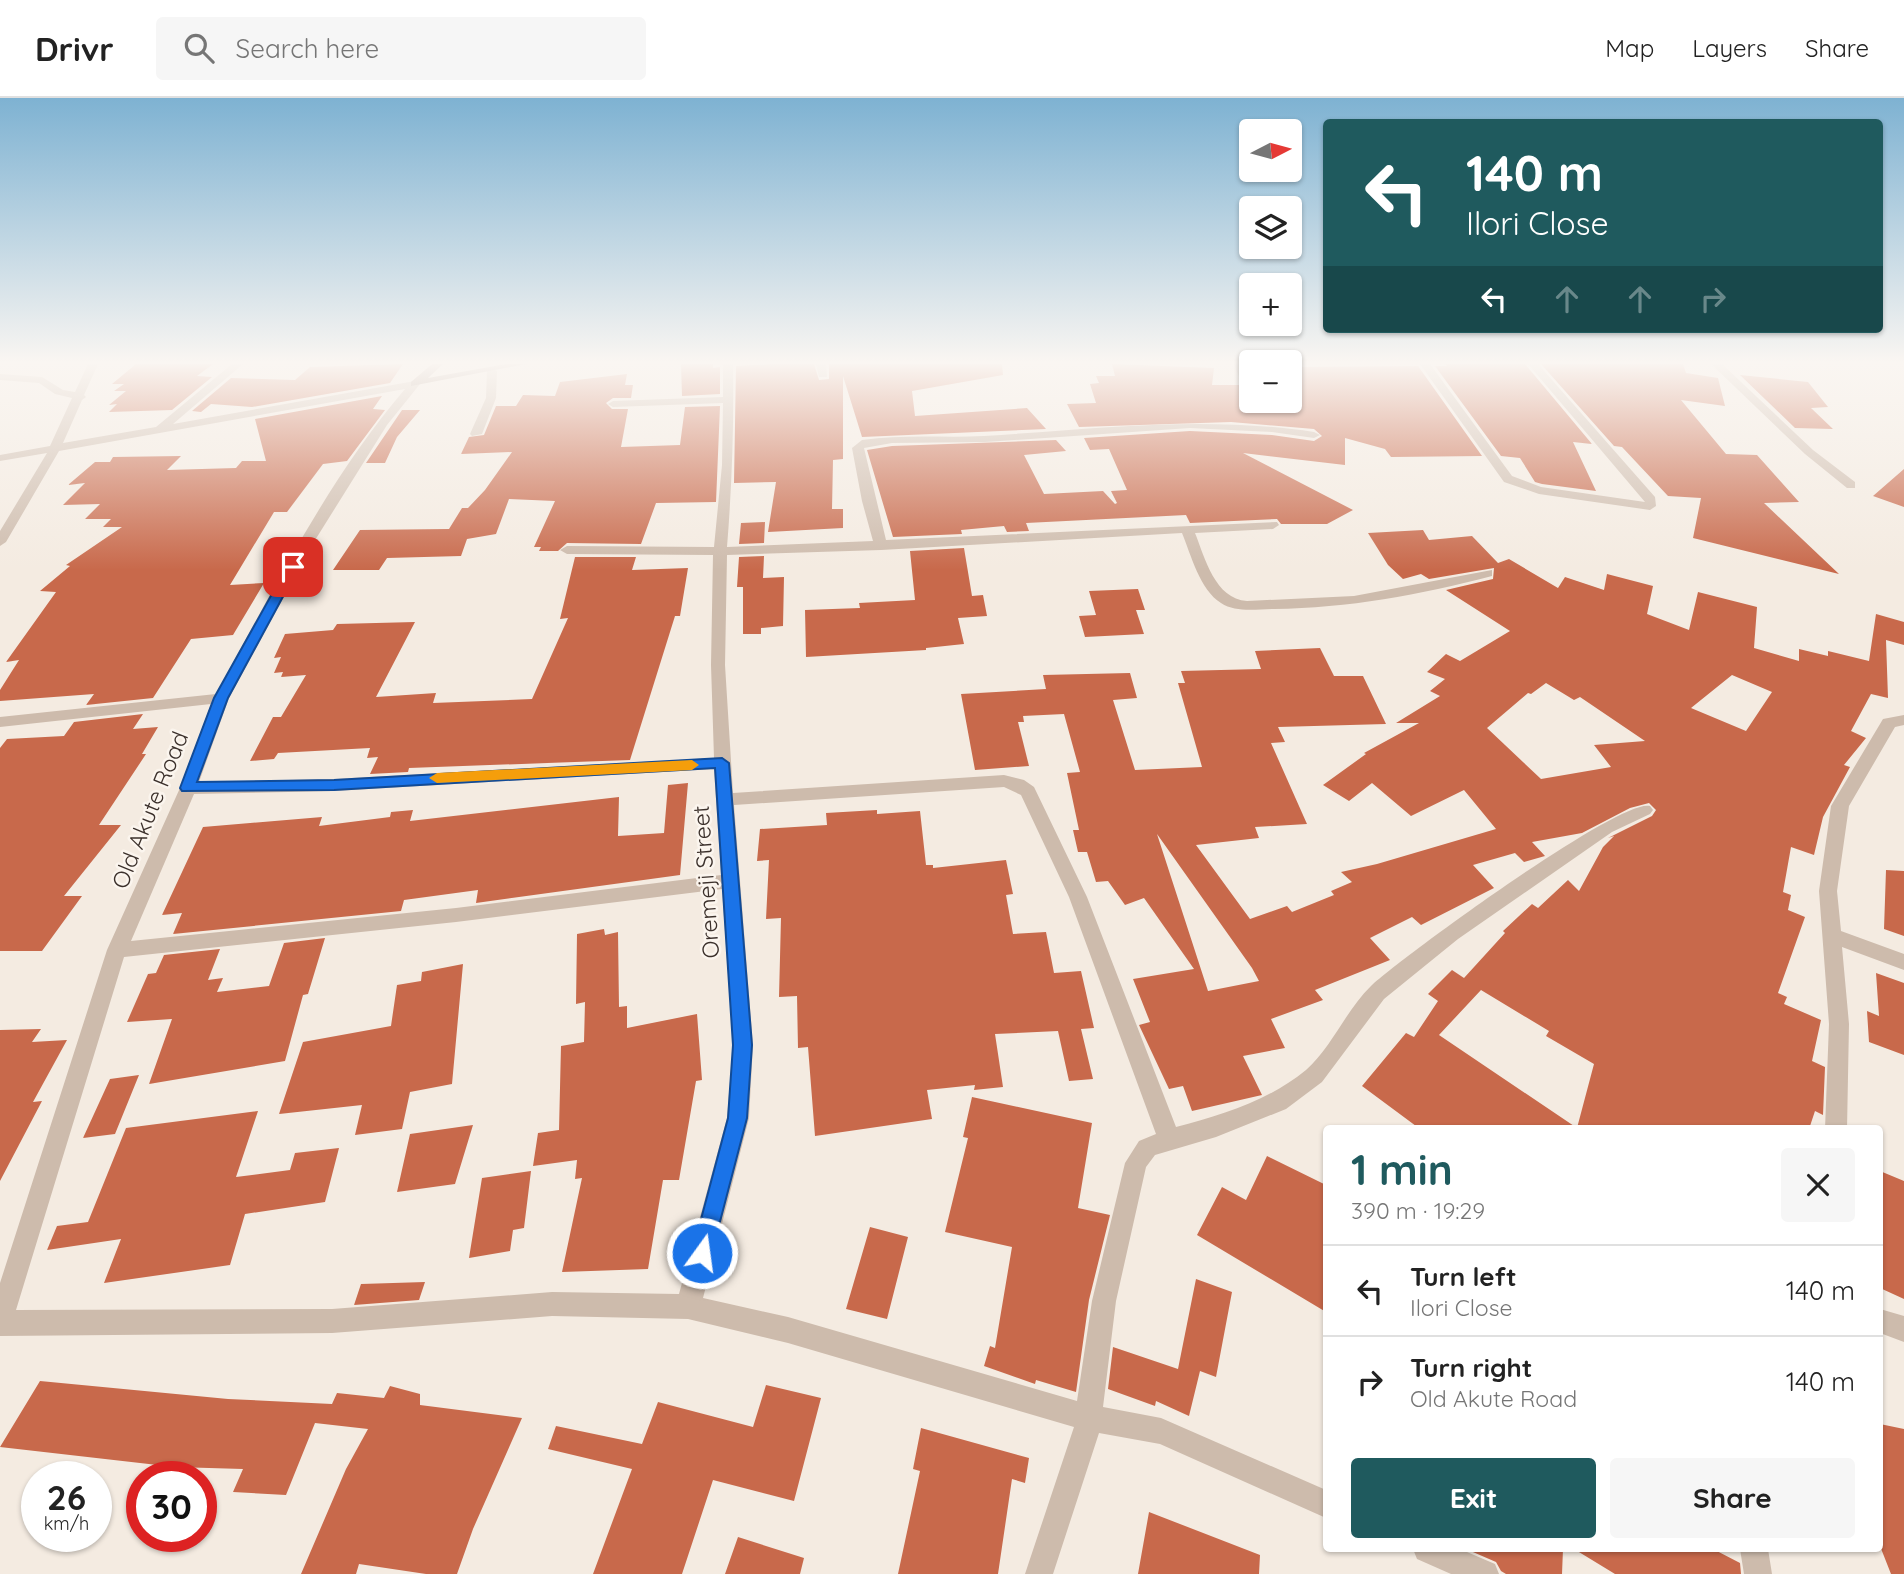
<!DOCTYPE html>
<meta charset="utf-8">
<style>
body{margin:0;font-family:Quicksand,sans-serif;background:#f6f6f6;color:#222;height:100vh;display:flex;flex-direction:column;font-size:26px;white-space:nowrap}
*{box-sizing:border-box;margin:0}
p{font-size:23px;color:#767676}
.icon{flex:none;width:38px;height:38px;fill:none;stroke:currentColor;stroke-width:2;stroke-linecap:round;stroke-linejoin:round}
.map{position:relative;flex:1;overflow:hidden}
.drawer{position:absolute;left:1323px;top:1027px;width:560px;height:427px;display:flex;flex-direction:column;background:#fff;border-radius:7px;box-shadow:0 2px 5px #0004}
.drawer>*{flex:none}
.banner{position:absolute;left:1323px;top:21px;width:560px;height:214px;border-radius:7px;box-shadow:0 2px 5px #0004;background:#1f5a5e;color:#fff;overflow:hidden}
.needle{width:46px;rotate:84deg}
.fabs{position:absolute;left:1239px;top:21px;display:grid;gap:14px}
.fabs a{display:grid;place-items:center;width:63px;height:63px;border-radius:7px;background:#fff;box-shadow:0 2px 5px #0004;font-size:35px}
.speed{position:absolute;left:21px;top:1363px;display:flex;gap:14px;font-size:35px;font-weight:700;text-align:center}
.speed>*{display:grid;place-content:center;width:91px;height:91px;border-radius:50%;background:#fff;box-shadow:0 2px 5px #0004;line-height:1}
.speed small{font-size:18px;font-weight:400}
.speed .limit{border:10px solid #d22;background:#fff;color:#111}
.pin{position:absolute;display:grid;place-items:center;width:60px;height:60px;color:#fff;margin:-30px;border-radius:14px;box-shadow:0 4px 10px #0006}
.me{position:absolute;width:77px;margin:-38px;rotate:14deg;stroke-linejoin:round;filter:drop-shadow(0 0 5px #0008)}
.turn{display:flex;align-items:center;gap:24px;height:147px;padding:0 28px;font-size:32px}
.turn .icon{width:91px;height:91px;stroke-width:2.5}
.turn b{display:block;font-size:49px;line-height:60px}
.lanes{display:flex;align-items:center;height:66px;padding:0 28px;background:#0003;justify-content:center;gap:35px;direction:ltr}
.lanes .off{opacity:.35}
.round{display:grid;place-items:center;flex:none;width:74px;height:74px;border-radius:7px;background:#f6f6f6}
.headline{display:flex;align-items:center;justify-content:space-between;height:119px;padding:0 28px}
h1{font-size:42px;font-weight:700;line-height:52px;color:#1f5a5e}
.cta{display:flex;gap:14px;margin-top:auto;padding:14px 28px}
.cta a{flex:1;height:80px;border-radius:7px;background:#1f5a5e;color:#fff;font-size:28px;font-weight:700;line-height:80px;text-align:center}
.cta a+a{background:#f6f6f6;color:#222}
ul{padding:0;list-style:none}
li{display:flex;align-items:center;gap:21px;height:91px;padding:0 28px;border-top:2px solid #e0e0e0}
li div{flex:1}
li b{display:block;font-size:26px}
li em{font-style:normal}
header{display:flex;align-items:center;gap:42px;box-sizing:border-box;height:98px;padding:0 35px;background:#fff;border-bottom:2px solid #e0e0e0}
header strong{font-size:33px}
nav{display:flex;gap:38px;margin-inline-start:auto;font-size:24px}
.search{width:490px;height:63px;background:#f6f6f6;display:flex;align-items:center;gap:18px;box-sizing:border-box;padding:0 24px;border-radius:7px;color:#767676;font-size:26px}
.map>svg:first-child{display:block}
.building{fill:#c8694b;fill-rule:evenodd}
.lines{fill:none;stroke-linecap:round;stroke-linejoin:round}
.street{fill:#cdbbac;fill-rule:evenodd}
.secondary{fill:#a18a7d;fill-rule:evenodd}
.route{fill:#1a73e8;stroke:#114b97;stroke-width:2}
.slow{fill:#f59e0b}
.labels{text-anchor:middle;stroke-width:5;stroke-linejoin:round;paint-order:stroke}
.street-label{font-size:23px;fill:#3b302b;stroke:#fbf5ee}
</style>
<header>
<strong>Drivr</strong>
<div class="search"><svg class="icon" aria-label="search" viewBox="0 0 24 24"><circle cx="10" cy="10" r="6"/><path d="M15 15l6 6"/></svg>Search here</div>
<nav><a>Map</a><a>Layers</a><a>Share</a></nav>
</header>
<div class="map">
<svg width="1904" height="1476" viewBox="0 0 1904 1476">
<rect width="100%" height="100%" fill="#f4ebe1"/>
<path class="building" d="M136,266H213L197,278L212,279L172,312L109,314L117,306L109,307L126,293H114L124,286H112Z
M403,266L390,285L252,309L211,306L201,314L192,313L231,280L295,282L310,269Z
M681,266H713V270L720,269V296L682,298Z
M774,266H814L819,282L829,281V266H1002L1003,277L912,293L915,318L1027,310L1046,331L862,339L843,278V361L833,362L832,411H843V430L768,434L776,384L734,385L736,268Z
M1112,266L1214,270L1212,287H1240L1250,308L1290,306V269L1418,268L1482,358L1391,359L1385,351L1345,340V367L1243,355L1353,412L1327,426H1281L1277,421L1190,425L1186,417L1026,425L1029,433L1007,434L1004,428L961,432L962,436L893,439L867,352L892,348L1056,342L1066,353L1024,357L1044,396L1103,393L1115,406L1117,405L1111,393L1127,392L1109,351L1090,352L1084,340L1190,333L1272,337L1314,343L1322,338L1314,331L1231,324L1079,329L1067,306L1096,305L1090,286L1099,285L1096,278H1115Z
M1445,266H1525L1592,346L1573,344L1596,393L1542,386L1535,384L1520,360L1501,358L1435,268H1447Z
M1541,266H1683L1686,275L1718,280L1725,308L1681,302L1726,356L1757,357L1799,404L1764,405L1839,476L1693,440L1701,400L1668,398L1622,349L1614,348Z
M627,276L625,287H633L631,300H613L606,305L612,311H628L621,349L680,347L685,309L720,308L716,404L656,405L641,446L567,445L558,453H539L541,449H534L555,403L509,401L496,436L467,441L461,458L387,460L379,472H333L360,432L449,431L462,410H468L485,392L512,354L461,356L469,339L484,337L496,308H516L523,297L555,298L560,284Z
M1740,277L1808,284L1828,309L1811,310L1833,331L1795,330Z
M382,298L373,311L385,312L347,363L323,366L287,414H274L230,487L264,485L233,537L191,541L153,600L86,607L94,596L0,603V592L19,562L6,564L56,494L40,493L70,468L66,467L122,429H103L111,421H85L100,406L63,407L85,385L68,387L95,364H110L113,359L181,358L167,372L236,370L242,363H266L255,321Z
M402,312H420L397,339L385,365H366Z
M1904,371V409L1873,398Z
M765,424L764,445L739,446L741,425Z
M1423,432L1429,442L1472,438L1498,465L1509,461L1558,490L1565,479L1604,492L1607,476L1653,488L1647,516L1689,532L1698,494L1757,509L1754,550L1799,563V551L1828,558V553L1869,563L1876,516L1904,524V547L1886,542L1888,600L1871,596L1851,633L1866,640L1844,667L1850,669L1823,719L1814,757L1791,749L1783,794L1791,797L1788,812L1805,819L1778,895L1787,899L1784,906L1821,922L1812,963L1825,969L1823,1017L1815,1013L1809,1031H1420L1362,988L1406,935L1414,939L1438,903L1428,896L1452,872L1464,880L1505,835L1503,833L1532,806L1538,810L1568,782L1579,793L1603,749L1614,738L1608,740L1652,718L1656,712L1649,705L1630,710L1582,735L1532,744L1545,758L1524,764L1515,755L1473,767L1494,790L1421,827L1412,819L1370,840L1390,862L1315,892L1323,902L1271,921L1285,950L1243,958L1262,997L1192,1013L1183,988L1169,991L1139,927L1150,924L1133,881L1194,871L1144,800L1125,807L1108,783L1096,784L1087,754H1078L1073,732H1079L1067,675L1080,674L1064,616L1023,618L1024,624H1018L1029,668L975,672L961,596L1046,591L1043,577L1130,575L1137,600L1113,602L1135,672L1202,669L1178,585H1185L1181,573L1261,571L1255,553L1320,550L1334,578H1363L1386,626L1278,629L1285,644L1271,645L1307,726L1255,729L1259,740L1196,747L1250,821L1287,808L1292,814L1334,797L1331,793L1352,784L1341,774L1377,766L1496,731L1464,692L1411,718L1372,685L1349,703L1323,687L1366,656L1364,655L1419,625H1396L1440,598L1430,593L1445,581L1427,574L1446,556L1460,563L1510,533L1446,492L1493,481L1494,470L1429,481L1421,476L1403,481L1388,467L1368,435ZM1732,577L1772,594L1746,633L1691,610ZM1546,585L1574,602L1580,599L1645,643L1594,647L1611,669L1541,681L1487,630L1528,595L1531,596ZM1157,736L1252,870L1259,883L1208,893ZM1481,892L1549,933L1546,938L1594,966L1577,1030L1439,937Z
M964,450L972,498L983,497L987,518L958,520L964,546L926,550V552L806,559L805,512L860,510L859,505L915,502L910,453Z
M764,458L763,480L784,479L783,528L761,530V536H743V489H737L739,459Z
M575,459H636L632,472L688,470L680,518H675L630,662L409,670L408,674L370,676L378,659L367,660L370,650L278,655L274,661L250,663L273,619H281L306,577L281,579L283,574L274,575L281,559L274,560L285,536L333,532L337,526L415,524L376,599L436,595L433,605L532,601L568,520L560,521Z
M1138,491L1145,512H1136L1144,536L1085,539L1079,518L1096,517L1089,493Z
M143,616L133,631L158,629L142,656H146L99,727H121L64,798H82L42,853H0V650L7,641L64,638L74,624Z
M688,685L680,777L476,805L478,792L404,802L401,813L173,836L182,815L162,817L203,729L322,719L319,728L390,719L391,714L413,712L410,723L619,699L618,738L664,735L668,687Z
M877,712V716L920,713L926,767H933V770L1006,762L1013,796L1006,797L1013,836L1046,834L1054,875L1081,873L1094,930L1081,931L1093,981L1069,983L1058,933L995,936L1003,989L974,992L975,987L927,992L932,1021L815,1038L808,949L798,950L797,898L779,899L781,820L766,821L769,762L757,763L760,731L827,727L826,715Z
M1886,772L1904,773V838L1884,831Z
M604,831L605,837L618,834L619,909L627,908V930L697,916L702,982L696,983L679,1082H663L648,1171L562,1174L582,1080L575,1081L577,1062L533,1068L538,1035L559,1032L561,948L584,944L585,904L576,906L577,836Z
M325,840L308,896L303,897L285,963L149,986L172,921L127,924L148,876L156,875L164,857L220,851L208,882L223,880L217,894L269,888L284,845Z
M463,866L452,986L410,994L402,1031L355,1037L362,1007L279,1016L303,944L391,928L397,887L421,883L422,874Z
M1876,875L1904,885V957L1869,944L1867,913L1879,918Z
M41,931L32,944L67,942L33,1004L42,1003L0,1083V932Z
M139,977L115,1036L83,1040L110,981Z
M972,999L1092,1025L1078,1110L1110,1117L1089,1202L1076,1294L1036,1282L1035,1286L984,1268L990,1248L995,1250L1012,1149L945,1134L968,1040L963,1039Z
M258,1013L236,1079L290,1072L295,1055L339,1050L325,1104L245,1116L230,1167L104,1185L121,1141L47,1152L57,1128L88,1124L126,1030Z
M473,1027L455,1086L397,1094L410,1036Z
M1267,1058L1326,1087V1214L1197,1137L1222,1089L1246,1102Z
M531,1073L524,1130L513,1132L510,1153L469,1160L482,1080Z
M1880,1073L1904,1083V1201L1880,1190Z
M870,1129L908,1139L887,1221L846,1211Z
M1196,1181L1232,1194L1216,1279L1200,1273L1189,1318L1156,1303L1155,1308L1108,1291L1113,1249L1178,1271Z
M425,1184L419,1202L354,1207L361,1186Z
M40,1283L228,1301L332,1306L337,1295L384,1300L390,1288L420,1296V1307L522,1320L473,1431L457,1476H426L359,1466L356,1476H301L346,1371L368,1331L315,1325L286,1397L233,1394L243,1371L175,1369L0,1349Z
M766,1287L821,1300L794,1403L713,1382L682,1476H593L632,1371L548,1351L556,1328L642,1346L658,1304L753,1329Z
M1880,1326L1904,1331V1476H1891L1880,1448Z
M921,1330L1029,1360L1025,1385L1012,1381L998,1476H898L920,1373L913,1371Z
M1149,1414L1260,1457L1259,1476H1138Z
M738,1439L804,1460L800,1476H725Z
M1466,1451H1563L1562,1476H1506L1501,1473L1496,1464Z
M1574,1451H1713L1740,1465L1741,1476H1615Z"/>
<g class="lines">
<path class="street" d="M88,266H98L84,297L86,299L82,302L63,345L156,329L232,266H243L173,326L415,283L420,286L387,327L312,447L229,600L199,684L334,681L714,660L711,567L713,457L567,456L560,452L567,448L714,449L722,367L723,305L613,309L608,306L613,303L723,299V266H733C734,327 732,387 727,449L873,443L862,403L852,350L862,342C903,336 944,340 984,338C1097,331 1201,317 1314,334L1320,337L1314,340L1272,334L1190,330L985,344L892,345L864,350L886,442L1277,424L1279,427L1273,431L1195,435C1205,460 1215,501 1247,503L1354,498L1492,472V478C1420,497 1348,510 1274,511C1257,511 1236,515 1221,505C1200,492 1191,457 1182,435L881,452L727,457L725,567L733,695L1004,677L1024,682L1034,689L1087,799L1176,1029C1222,1017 1268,1003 1306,972C1332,949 1346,912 1371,888C1402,859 1621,699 1650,708L1653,712L1650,716L1612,734L1458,841L1384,901L1322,984L1286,1011L1216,1039L1155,1057L1146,1069L1116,1203L1103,1309L1161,1320L1326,1392V1420L1160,1346L1099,1335L1053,1476H1025L1074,1329L788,1245L688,1221L552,1218L332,1235L0,1238V1185L107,852L180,690L211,606L0,629V619L216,596C273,492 328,381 405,291L59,353L6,444L0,448V433L47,355L0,363V357L50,348L72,300L55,296L39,285L0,282V276L42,279L63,292L75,294ZM714,671L721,777L456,810L131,843L194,696L334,693ZM1004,689L1021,697L1069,799L1156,1036L1139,1043L1125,1065L1092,1203L1077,1303L788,1219L703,1200L749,1020L753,947L734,707ZM722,791L733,947L727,1020L679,1196L552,1194L332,1211L16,1212L124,859L456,824Z
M816,266H826L827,279H819Z
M1234,266H1244L1251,284V294L1244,291Z
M1420,266H1430L1512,378L1541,389L1645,404L1528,266H1538L1655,399L1656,408L1650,412L1539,396L1504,384Z
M1711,266H1722L1813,352L1855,384V390H1847L1805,356Z
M492,270L497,273L496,300L482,336L472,338L470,336L486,300L487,273Z
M1904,617V627L1895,629L1849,708L1837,793L1841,833L1904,856V872L1842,849L1849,926L1847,1031H1825L1829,926L1819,793L1831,708L1883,621Z
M1880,1211L1904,1218V1244L1880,1235Z
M1413,1451H1460L1495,1466L1499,1476H1451L1417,1461Z
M1740,1451H1768L1772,1476H1744Z"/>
<path class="secondary" d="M432,266H443L428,280L506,266H526L411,288V284Z"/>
</g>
<linearGradient id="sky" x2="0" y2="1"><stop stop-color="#7eb2d2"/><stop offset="0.56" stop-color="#faf6f2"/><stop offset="1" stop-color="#faf6f2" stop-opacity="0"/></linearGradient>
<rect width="1904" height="472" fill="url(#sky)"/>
<path class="route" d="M293,465L299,469L228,600L197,684L334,682L722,660L729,665L752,947L747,1020L710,1162L702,1166L695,1162L692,1155L728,1020L733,947L715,670L334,692L182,693L180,690L214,600L287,469Z"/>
<path class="slow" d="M692,662L699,667L692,672L437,685L429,680L437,675Z"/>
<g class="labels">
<g class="street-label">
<text transform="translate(150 712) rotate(-68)" y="8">Old Akute Road</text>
<text transform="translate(706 784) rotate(-94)" y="8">Oremeji Street</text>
</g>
</g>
</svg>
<div class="fabs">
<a><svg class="needle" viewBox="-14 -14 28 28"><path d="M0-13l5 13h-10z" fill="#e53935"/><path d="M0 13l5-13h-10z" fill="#767676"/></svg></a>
<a><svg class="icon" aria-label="layers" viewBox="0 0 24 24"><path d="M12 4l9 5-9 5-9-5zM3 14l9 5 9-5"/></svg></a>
<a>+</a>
<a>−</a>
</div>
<div class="speed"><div>26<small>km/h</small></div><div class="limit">30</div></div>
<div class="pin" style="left:293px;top:469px;background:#d93025"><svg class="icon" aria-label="arrive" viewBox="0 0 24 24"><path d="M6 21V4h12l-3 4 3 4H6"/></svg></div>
<svg class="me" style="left:702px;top:1155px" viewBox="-20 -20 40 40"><circle r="17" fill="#1a73e8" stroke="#fff" stroke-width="3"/><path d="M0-11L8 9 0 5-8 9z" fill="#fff"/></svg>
<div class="banner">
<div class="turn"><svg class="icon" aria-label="left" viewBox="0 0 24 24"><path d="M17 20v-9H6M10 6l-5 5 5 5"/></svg><div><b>140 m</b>Ilori Close</div></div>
<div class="lanes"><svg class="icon" aria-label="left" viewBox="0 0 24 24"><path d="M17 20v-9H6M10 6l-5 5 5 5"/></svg><svg class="icon off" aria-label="ahead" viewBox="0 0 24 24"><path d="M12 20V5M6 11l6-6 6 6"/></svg><svg class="icon off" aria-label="ahead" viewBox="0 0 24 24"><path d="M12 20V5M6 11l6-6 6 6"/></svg><svg class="icon off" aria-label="right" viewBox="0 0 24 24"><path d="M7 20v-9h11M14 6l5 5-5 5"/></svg></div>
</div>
<section class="drawer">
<div class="headline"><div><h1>1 min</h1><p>390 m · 19:29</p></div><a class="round"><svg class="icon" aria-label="close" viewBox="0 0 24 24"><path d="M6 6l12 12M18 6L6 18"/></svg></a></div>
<ul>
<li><svg class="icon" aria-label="left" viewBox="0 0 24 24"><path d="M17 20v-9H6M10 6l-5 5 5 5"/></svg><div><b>Turn left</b><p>Ilori Close</p></div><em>140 m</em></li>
<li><svg class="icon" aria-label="right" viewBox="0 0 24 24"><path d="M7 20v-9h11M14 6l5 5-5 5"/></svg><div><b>Turn right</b><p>Old Akute Road</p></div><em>140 m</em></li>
</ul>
<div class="cta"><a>Exit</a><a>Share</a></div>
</section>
</div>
